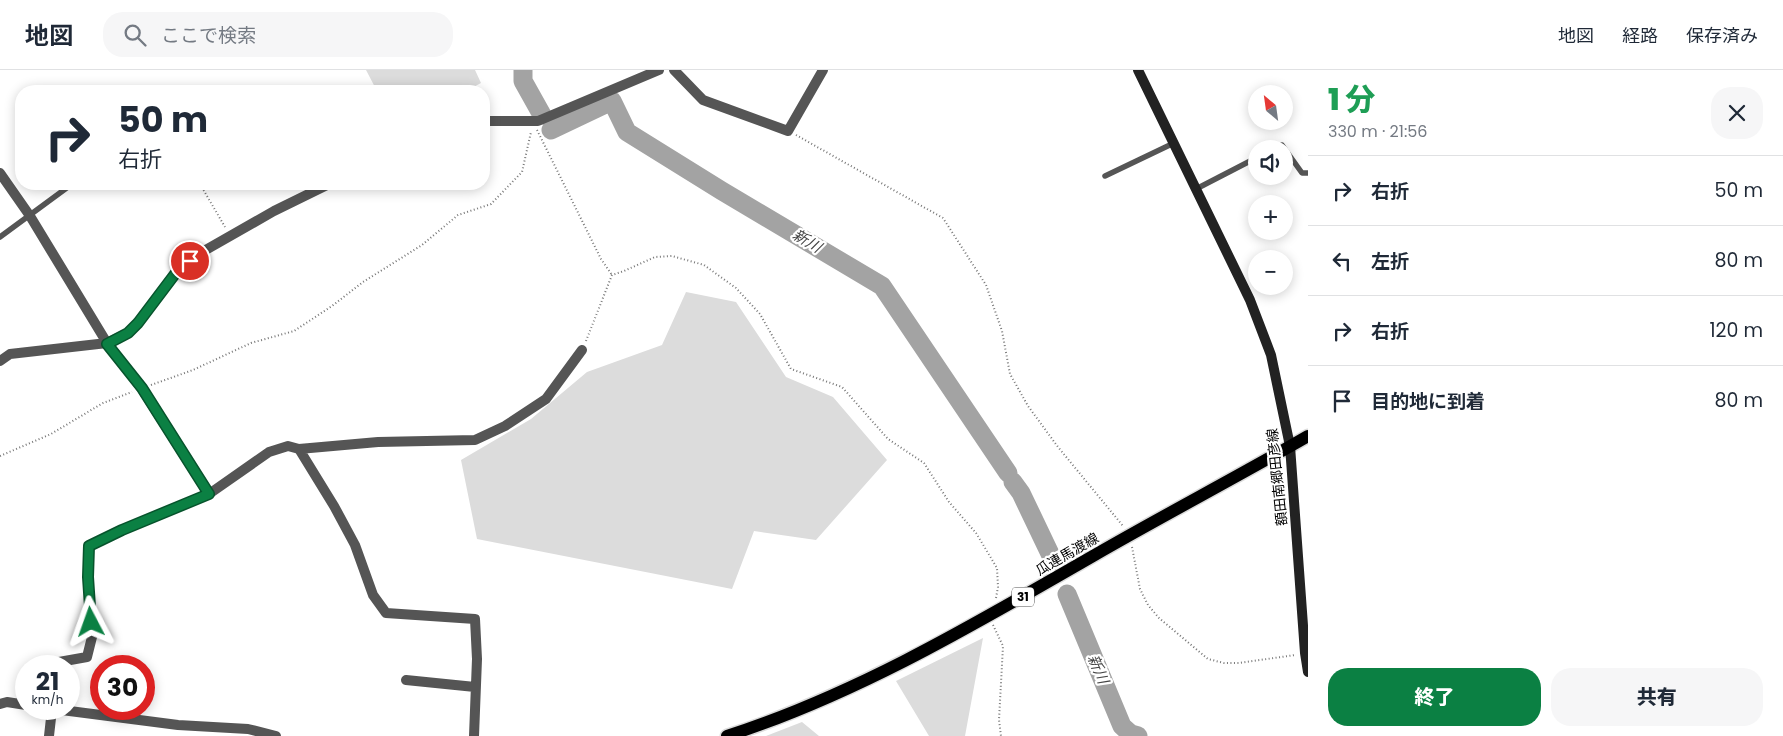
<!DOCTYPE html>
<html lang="ja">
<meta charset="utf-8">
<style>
body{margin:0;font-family:Poppins,"Noto Sans JP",sans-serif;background:#f6f6f7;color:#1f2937;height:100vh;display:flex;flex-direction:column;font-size:19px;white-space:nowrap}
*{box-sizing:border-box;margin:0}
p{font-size:16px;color:#747a83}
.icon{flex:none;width:28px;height:28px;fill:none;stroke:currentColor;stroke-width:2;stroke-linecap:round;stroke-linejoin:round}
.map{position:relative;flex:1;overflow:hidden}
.drawer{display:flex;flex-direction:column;background:#fff;width:475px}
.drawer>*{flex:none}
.guide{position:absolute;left:15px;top:15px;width:475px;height:105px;border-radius:20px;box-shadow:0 2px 12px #0003;background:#fff;color:#1f2937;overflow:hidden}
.needle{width:32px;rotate:331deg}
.buttons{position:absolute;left:1248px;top:15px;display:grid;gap:10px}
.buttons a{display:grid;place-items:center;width:45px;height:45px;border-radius:50%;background:#fff;box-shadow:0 2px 12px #0003;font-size:25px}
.speed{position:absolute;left:15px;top:585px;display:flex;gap:10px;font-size:25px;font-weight:700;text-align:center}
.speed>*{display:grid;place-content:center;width:65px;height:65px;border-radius:50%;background:#fff;box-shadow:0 2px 12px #0003;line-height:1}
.speed small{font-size:12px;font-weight:400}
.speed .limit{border:8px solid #d22;background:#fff;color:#111}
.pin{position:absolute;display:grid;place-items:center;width:42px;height:42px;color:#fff;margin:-21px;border:2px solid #fff;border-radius:50%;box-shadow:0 1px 5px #0007}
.me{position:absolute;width:55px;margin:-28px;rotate:356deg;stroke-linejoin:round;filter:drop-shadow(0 0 4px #0008)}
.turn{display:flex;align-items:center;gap:18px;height:105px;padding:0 20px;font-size:22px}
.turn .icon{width:65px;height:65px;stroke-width:2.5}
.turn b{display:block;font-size:35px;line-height:42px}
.round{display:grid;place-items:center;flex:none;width:52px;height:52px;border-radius:20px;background:#f6f6f7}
.overview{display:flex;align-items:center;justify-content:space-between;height:85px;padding:0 20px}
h1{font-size:30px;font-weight:800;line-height:38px;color:#1e9e55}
.button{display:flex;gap:10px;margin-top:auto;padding:10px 20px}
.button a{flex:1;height:58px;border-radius:20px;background:#0b8043;color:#fff;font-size:20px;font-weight:800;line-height:58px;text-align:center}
.button a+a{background:#f6f6f7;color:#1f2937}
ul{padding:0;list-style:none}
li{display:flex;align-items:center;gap:15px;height:70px;padding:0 20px;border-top:1px solid #e0e1e3}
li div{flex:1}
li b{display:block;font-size:19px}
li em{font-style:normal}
header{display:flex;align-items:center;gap:30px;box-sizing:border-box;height:70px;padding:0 25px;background:#fff;border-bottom:1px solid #e0e1e3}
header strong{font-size:24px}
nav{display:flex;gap:28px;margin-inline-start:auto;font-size:18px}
.search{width:350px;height:45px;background:#f6f6f7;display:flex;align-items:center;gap:12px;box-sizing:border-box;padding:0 18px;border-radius:20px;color:#747a83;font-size:19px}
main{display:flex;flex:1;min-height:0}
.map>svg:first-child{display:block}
.green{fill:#dcdcdc}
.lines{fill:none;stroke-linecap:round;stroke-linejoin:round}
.river{stroke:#a3a3a3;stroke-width:19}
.primary-casing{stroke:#dbdbdb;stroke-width:15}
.path{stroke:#777;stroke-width:2;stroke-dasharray:1 2.5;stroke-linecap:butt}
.service{stroke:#555;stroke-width:5.5}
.minor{stroke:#555;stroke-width:10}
.secondary{stroke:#222;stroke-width:10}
.primary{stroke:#000;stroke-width:12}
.route-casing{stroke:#07532c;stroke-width:12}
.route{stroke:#0b8043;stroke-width:9}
.labels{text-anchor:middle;stroke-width:4.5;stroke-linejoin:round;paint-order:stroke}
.shield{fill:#fff;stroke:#4c4c4c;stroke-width:1}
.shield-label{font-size:12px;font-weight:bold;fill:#000}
.street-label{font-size:14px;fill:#000;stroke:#fff}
.water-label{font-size:15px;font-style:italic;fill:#444;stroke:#fff}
</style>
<header>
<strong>地図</strong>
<div class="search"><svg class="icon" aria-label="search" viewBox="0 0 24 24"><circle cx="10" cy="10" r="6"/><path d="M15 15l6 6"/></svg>ここで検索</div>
<nav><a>地図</a><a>経路</a><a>保存済み</a></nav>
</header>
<main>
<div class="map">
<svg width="1308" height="666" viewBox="0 0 1308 666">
<rect width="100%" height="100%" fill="#fff"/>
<path class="green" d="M366,0H475L481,13L466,21H377Z
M686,222L736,232L786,307L833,327L887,390L816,470L754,461L732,519L477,469L461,390L531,349L587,302L662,275Z
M983,568L965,666H929L896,611Z
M802,652L819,666H766Z"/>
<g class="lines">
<path class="river" d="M523,0V11L542,45
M551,60L612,31L627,62L722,121L882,216L1008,403
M1013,412L1021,423L1053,490
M1067,524L1122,656L1131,664L1138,666"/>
<defs>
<path id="primary" d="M727,666C857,624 975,554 1093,486C1164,445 1237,407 1308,366"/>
</defs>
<use href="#primary" class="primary-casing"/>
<path class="path" d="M537,60L601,189L612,205
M796,65L943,148L986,215L1002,261L1010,304L1028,336L1058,377L1123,456
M200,114L225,157
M586,271L612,205L624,201L655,187L672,186L704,195L736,218L760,244L791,299L842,317L888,369L924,393L949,432L976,463L997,498L998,517L996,528
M151,315L193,300L251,273L294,261L332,236L363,212L422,175L458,145L491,134L522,102L531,62
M0,386L51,364L103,333L132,322
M1132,477L1140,519L1148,535L1159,548L1208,589L1224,593H1239L1295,585
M993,555L1003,576L999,650L1001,666"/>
<path class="service" d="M1275,79L1282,75L1302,103H1308
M1105,106L1174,73
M1196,119L1256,88
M0,167L72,114"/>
<path class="minor" d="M674,0L703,30L788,61L823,0
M484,51H538L659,0
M0,103L30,146L107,273L142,319L209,424
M0,291L10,284L107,273L128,263L138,253L178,200L202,182L274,141L329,114
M299,379L334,436L355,475L373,525L386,543L475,549L477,589L474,666
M58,596L59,592L87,587L92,567L88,507L89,476L122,460L209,424L269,382L288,376L299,379L378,372L475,370L505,356L546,329L582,280
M406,610L475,617
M0,634L7,632L26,635
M54,639L178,655L248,659L276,666
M49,666L52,639"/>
<path class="secondary" d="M1138,0L1250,230L1271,285L1290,376L1305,583L1308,602"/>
<use href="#primary" class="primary"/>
</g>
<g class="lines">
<defs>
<path id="route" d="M91,552L88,507L89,476L122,460L209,424L142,318L107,274L128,263L138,253L178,200L190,191"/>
</defs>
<use href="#route" class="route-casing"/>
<use href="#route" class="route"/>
</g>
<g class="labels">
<rect class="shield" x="1012" y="517.5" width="22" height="19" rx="4"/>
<g class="shield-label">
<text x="1023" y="531">31</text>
</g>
<g class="street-label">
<text transform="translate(1277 407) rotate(-96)" y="5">額田南郷田彦線</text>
<text transform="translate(1067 484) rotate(-30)" y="5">瓜連馬渡線</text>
</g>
<g class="water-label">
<text transform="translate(807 171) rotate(31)" y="5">新川</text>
<text transform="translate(1098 599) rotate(67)" y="5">新川</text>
</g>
</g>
</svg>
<div class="buttons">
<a><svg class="needle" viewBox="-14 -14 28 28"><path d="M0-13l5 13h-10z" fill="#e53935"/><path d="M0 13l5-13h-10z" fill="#747a83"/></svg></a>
<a><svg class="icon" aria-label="sound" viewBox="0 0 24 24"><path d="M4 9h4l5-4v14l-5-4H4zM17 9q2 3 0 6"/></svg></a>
<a>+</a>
<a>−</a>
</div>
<div class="speed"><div>21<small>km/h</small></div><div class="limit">30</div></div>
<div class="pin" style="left:190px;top:191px;background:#d93025"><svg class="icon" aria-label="arrive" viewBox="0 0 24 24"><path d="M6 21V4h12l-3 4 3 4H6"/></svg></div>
<svg class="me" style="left:91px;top:552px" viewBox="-20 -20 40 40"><path d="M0-17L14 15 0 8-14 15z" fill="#0b8043" stroke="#fff" stroke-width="4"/></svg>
<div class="guide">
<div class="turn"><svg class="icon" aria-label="right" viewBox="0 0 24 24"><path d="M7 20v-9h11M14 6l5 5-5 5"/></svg><div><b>50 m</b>右折</div></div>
</div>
</div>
<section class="drawer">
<div class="overview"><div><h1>1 分</h1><p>330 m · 21:56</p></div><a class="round"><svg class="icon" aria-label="close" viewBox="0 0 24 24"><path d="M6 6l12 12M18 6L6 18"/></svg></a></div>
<ul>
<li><svg class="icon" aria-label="right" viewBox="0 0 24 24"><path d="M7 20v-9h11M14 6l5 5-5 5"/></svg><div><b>右折</b></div><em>50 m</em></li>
<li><svg class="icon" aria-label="left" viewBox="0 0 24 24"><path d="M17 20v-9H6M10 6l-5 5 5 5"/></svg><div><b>左折</b></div><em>80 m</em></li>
<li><svg class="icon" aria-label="right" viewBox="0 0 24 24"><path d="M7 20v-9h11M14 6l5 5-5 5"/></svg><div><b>右折</b></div><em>120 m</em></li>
<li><svg class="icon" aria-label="arrive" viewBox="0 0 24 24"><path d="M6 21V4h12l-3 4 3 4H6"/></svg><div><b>目的地に到着</b></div><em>80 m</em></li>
</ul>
<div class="button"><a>終了</a><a>共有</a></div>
</section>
</main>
